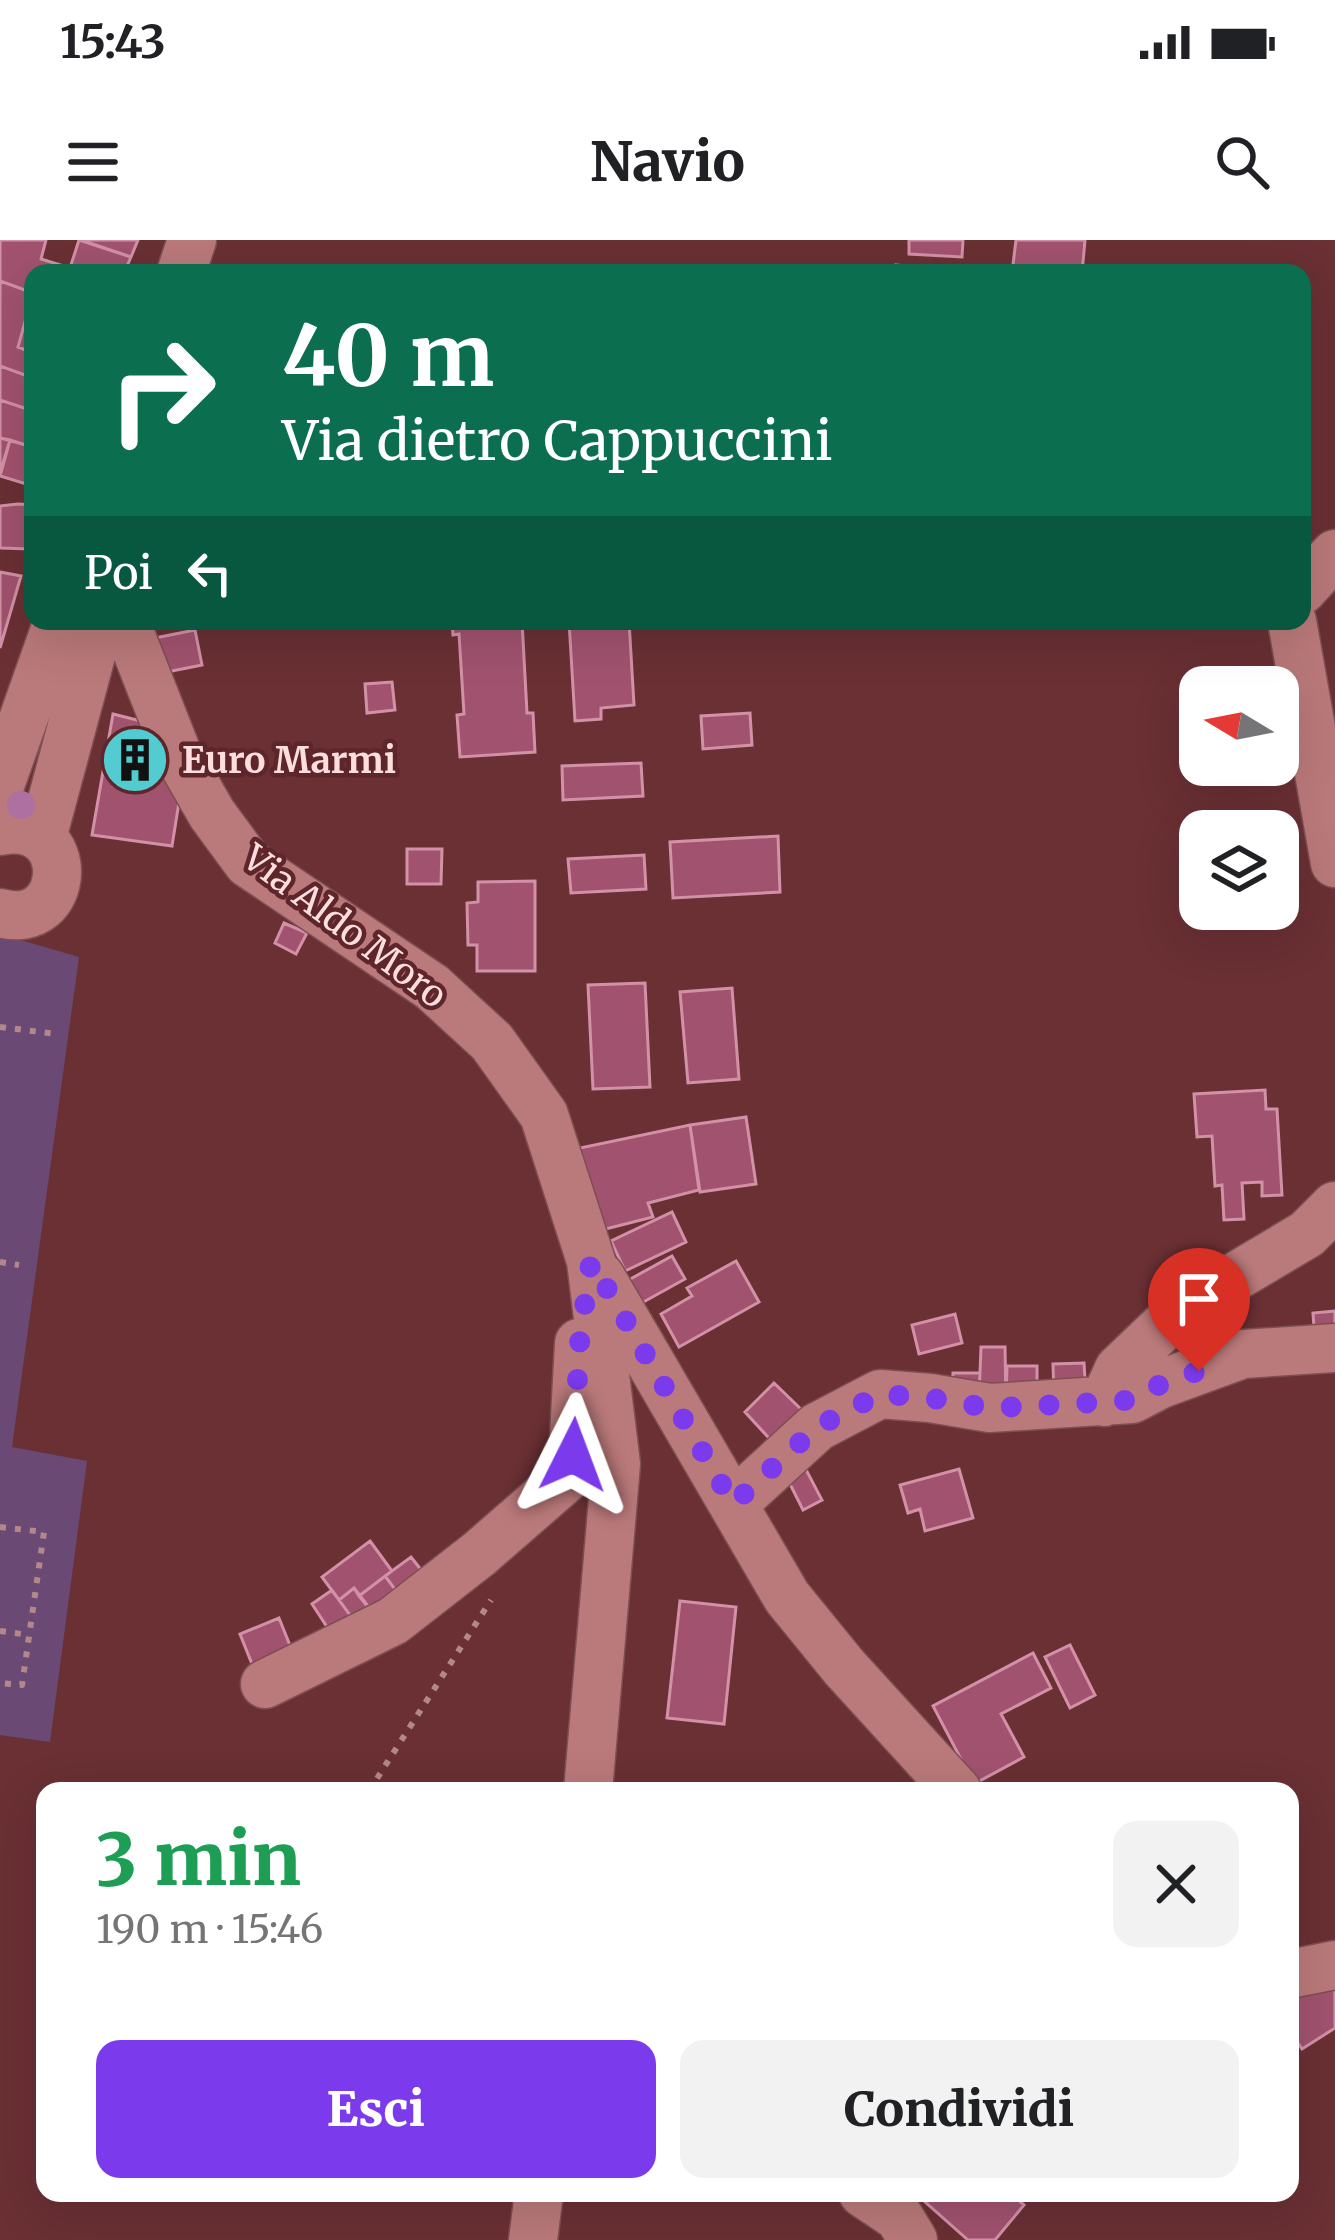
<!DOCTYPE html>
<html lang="it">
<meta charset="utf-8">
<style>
body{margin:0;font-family:Merriweather,serif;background:#f2f2f2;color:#202124;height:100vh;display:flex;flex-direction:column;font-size:45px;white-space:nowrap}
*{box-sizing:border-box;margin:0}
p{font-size:39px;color:#757577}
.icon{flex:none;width:66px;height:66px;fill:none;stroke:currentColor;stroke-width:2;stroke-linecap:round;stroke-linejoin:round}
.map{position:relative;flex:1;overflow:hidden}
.details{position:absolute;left:36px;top:1542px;width:1263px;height:420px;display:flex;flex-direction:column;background:#fff;border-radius:24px;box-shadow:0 12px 48px #0002}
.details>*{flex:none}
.hud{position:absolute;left:24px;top:24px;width:1287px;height:366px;border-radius:24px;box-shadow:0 12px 48px #0002;background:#0b6e4f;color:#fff;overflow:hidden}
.needle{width:78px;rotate:280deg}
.buttons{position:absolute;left:1179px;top:426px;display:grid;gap:24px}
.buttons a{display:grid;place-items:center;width:120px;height:120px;border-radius:24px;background:#fff;box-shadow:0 12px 48px #0002;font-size:60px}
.pin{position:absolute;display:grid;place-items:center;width:102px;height:102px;color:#fff;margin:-123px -51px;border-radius:50% 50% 50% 0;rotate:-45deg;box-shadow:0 0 12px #0007}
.pin .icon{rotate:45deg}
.me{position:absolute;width:132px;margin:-66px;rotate:3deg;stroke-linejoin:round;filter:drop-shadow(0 0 9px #0008)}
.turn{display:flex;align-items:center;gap:42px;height:252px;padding:0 60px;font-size:54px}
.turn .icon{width:156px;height:156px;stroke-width:2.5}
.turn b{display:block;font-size:84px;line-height:102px}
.then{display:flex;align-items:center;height:114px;padding:0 60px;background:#0003;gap:24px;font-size:45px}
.round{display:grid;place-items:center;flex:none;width:126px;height:126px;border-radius:24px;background:#f2f2f2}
.head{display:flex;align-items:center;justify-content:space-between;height:204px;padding:0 60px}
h1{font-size:72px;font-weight:800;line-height:90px;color:#1e9e55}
.cta{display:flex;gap:24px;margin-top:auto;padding:24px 60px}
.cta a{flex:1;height:138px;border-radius:24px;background:#7c3aed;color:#fff;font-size:48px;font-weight:800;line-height:138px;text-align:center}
.cta a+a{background:#f2f2f2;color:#202124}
.status{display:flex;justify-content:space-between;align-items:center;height:84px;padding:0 60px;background:#fff;direction:ltr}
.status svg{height:33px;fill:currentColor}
header{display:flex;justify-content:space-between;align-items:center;height:156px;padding:0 60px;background:#fff;font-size:54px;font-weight:800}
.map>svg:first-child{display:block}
.green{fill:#6a4a74}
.building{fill:#a1526f;stroke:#d291a6;stroke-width:3}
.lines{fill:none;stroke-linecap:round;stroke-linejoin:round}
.minor-casing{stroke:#7d4e52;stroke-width:51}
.path{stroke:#b4888a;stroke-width:6;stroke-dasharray:6 9;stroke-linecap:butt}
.minor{stroke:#ba797a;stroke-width:48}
.tree{fill:#ae6fa1}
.route{stroke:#7c3aed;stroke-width:21;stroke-dasharray:0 37.8}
.labels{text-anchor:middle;stroke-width:9;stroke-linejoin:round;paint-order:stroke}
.poi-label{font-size:36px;font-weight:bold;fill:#fcdede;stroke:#5e262a;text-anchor:start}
.street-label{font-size:36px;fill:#fcdede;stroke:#5e262a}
</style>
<div class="status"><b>15:43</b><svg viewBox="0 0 49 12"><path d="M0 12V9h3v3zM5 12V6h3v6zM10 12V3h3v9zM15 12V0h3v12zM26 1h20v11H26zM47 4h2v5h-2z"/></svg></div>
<header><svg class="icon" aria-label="menu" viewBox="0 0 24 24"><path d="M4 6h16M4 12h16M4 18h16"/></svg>Navio<svg class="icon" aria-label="search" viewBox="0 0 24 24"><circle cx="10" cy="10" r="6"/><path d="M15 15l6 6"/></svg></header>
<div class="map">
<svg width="1335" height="2000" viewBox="0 0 1335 2000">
<rect width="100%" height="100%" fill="#6a3034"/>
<path class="green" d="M0,694L79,717L12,1207L87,1221L50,1502L0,1495Z"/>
<path class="building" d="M0,0H46L41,19L70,28L79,0L131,17L124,33H33V53L0,41Z
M81,0H138L131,17Z
M909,0H963L962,17L909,14Z
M1016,0H1085L1082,33H1012Z
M896,25L972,33H895Z
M0,41L33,53L18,107L33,113V138L0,126Z
M33,53V113L18,107Z
M0,126L33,138V171L0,160Z
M0,160L33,171V207L0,198Z
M0,198L10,200L0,233Z
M10,200L33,207V246L0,236Z
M18,264L33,265L29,309L0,308V266Z
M0,332L21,336L0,408Z
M452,381H522L527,473H533L535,512L460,517L457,475L464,474L459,394L453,395Z
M569,381H629L634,465L601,468V479L575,481Z
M195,390L202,425L162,433L155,398Z
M392,442L395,470L367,473L365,444Z
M750,473L752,505L703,509L701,476Z
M113,474L149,483L180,556L172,606L92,595Z
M641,523L643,556L563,560L562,526Z
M778,596L780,652L673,658L670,602Z
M407,609H442L441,644H407Z
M644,615L646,649L571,653L568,619Z
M535,641V731H477V705H468L467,663L478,662V642Z
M284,683L307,693L296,714L275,703Z
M645,743L650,847L593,849L588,745Z
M732,748L739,839L688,843L680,752Z
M1265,850L1266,869H1277L1282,955L1262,956V942L1242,943L1244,979L1224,980L1222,945L1215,946L1212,896L1197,897L1194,854Z
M746,877L756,944L700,952L690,885Z
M690,885L699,950L648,963L653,977L602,990L575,909Z
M672,972L686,1002L625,1031L611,1001Z
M672,1016L685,1039L638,1065L625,1042Z
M736,1021L759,1062L679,1107L661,1074L692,1056L687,1048Z
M1335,1071V1102L1315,1103L1313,1073Z
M955,1074L962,1103L919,1114L912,1085Z
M981,1107H1005L1006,1163L979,1159Z
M1084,1123L1086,1155L1054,1157L1053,1124Z
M1007,1126H1037V1160L1006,1163Z
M953,1133H980L979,1159L951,1154Z
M774,1143L806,1174L777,1207L745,1172Z
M802,1222L822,1260L803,1270L784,1232Z
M959,1229L973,1278L925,1291L920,1269L908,1273L900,1245Z
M370,1301L392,1331L359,1356L354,1348L339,1360L322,1337Z
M411,1317L426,1336L400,1356L385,1336Z
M385,1336L400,1356L375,1376L359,1356Z
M354,1348L368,1366L352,1378L339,1360Z
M332,1350L352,1378L331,1393L312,1364Z
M680,1361L736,1367L724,1484L667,1478Z
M279,1378L295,1418L256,1434L240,1394Z
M1070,1405L1095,1455L1070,1468L1045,1417Z
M1033,1413L1051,1448L1001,1474L1024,1517L974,1544L933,1466Z
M1330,1732L1335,1742V1788L1302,1809L1290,1791V1758Z
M915,1953H1010L1024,1965L995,2000H968Z"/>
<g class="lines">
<defs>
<path id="minor" d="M181,33L192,0
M1302,350L1335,314
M125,381L177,513L212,574L248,623L432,747L492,802L544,875L591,1021L616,1224L588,1551
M1292,381L1335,623
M0,545L58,381
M0,591C79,575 73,693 0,673
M42,598L94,404L96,381
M600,1036L787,1357L844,1427L957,1551
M1104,1162L1119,1129L1162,1088L1206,1054L1307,994L1335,966
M733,1264L817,1187L880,1154L930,1158L990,1168L1132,1159L1161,1144L1243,1114L1335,1108
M265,1444L393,1381L479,1314L564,1240L573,1215L579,1103
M1290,1734L1335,1725
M863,1953L899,1977L913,2000
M533,2000L539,1953"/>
</defs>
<use href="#minor" class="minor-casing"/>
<path class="path" d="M0,787L57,794
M0,1022L19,1025
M0,1287L44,1292L22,1445L0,1443
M0,1391L29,1395
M369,1551L491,1360"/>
<use href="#minor" class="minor"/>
</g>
<circle class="tree" cx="21" cy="565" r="14"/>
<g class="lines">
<path class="route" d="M573,1215L580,1097L591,1021L733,1264L817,1187L880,1154L930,1158L990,1168L1086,1163L1132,1160L1161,1144L1199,1131"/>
</g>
<defs>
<symbol id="building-disc" viewBox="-11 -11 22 22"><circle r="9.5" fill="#52ccd0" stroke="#5e262a"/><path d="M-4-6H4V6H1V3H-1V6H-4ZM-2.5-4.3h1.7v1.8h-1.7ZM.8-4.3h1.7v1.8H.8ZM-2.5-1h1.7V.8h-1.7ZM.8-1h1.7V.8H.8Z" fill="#111"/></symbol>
</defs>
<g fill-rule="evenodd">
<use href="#building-disc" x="97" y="482" width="76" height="76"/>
</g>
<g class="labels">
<g class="poi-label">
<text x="182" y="533">Euro Marmi</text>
</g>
<g class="street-label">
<text transform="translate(345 686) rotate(37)" y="13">Via Aldo Moro</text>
</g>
</g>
</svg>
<div class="buttons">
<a><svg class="needle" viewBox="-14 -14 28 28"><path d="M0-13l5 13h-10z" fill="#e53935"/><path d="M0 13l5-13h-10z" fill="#757577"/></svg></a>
<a><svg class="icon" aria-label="layers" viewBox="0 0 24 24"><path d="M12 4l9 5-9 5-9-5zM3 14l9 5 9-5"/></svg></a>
</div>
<div class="pin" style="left:1199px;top:1131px;background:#d93025"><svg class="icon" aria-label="arrive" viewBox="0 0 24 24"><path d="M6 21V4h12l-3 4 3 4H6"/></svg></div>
<svg class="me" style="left:573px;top:1215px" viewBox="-20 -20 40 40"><path d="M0-17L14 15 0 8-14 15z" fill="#7c3aed" stroke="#fff" stroke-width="4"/></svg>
<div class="hud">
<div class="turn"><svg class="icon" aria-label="right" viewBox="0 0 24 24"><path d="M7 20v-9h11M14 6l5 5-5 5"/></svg><div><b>40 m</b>Via dietro Cappuccini</div></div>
<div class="then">Poi<svg class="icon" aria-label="left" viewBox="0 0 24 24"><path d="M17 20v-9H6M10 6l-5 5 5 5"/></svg></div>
</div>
<section class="details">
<div class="head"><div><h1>3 min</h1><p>190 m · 15:46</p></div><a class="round"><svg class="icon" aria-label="close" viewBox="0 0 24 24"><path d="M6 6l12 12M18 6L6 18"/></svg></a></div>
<div class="cta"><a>Esci</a><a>Condividi</a></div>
</section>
</div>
